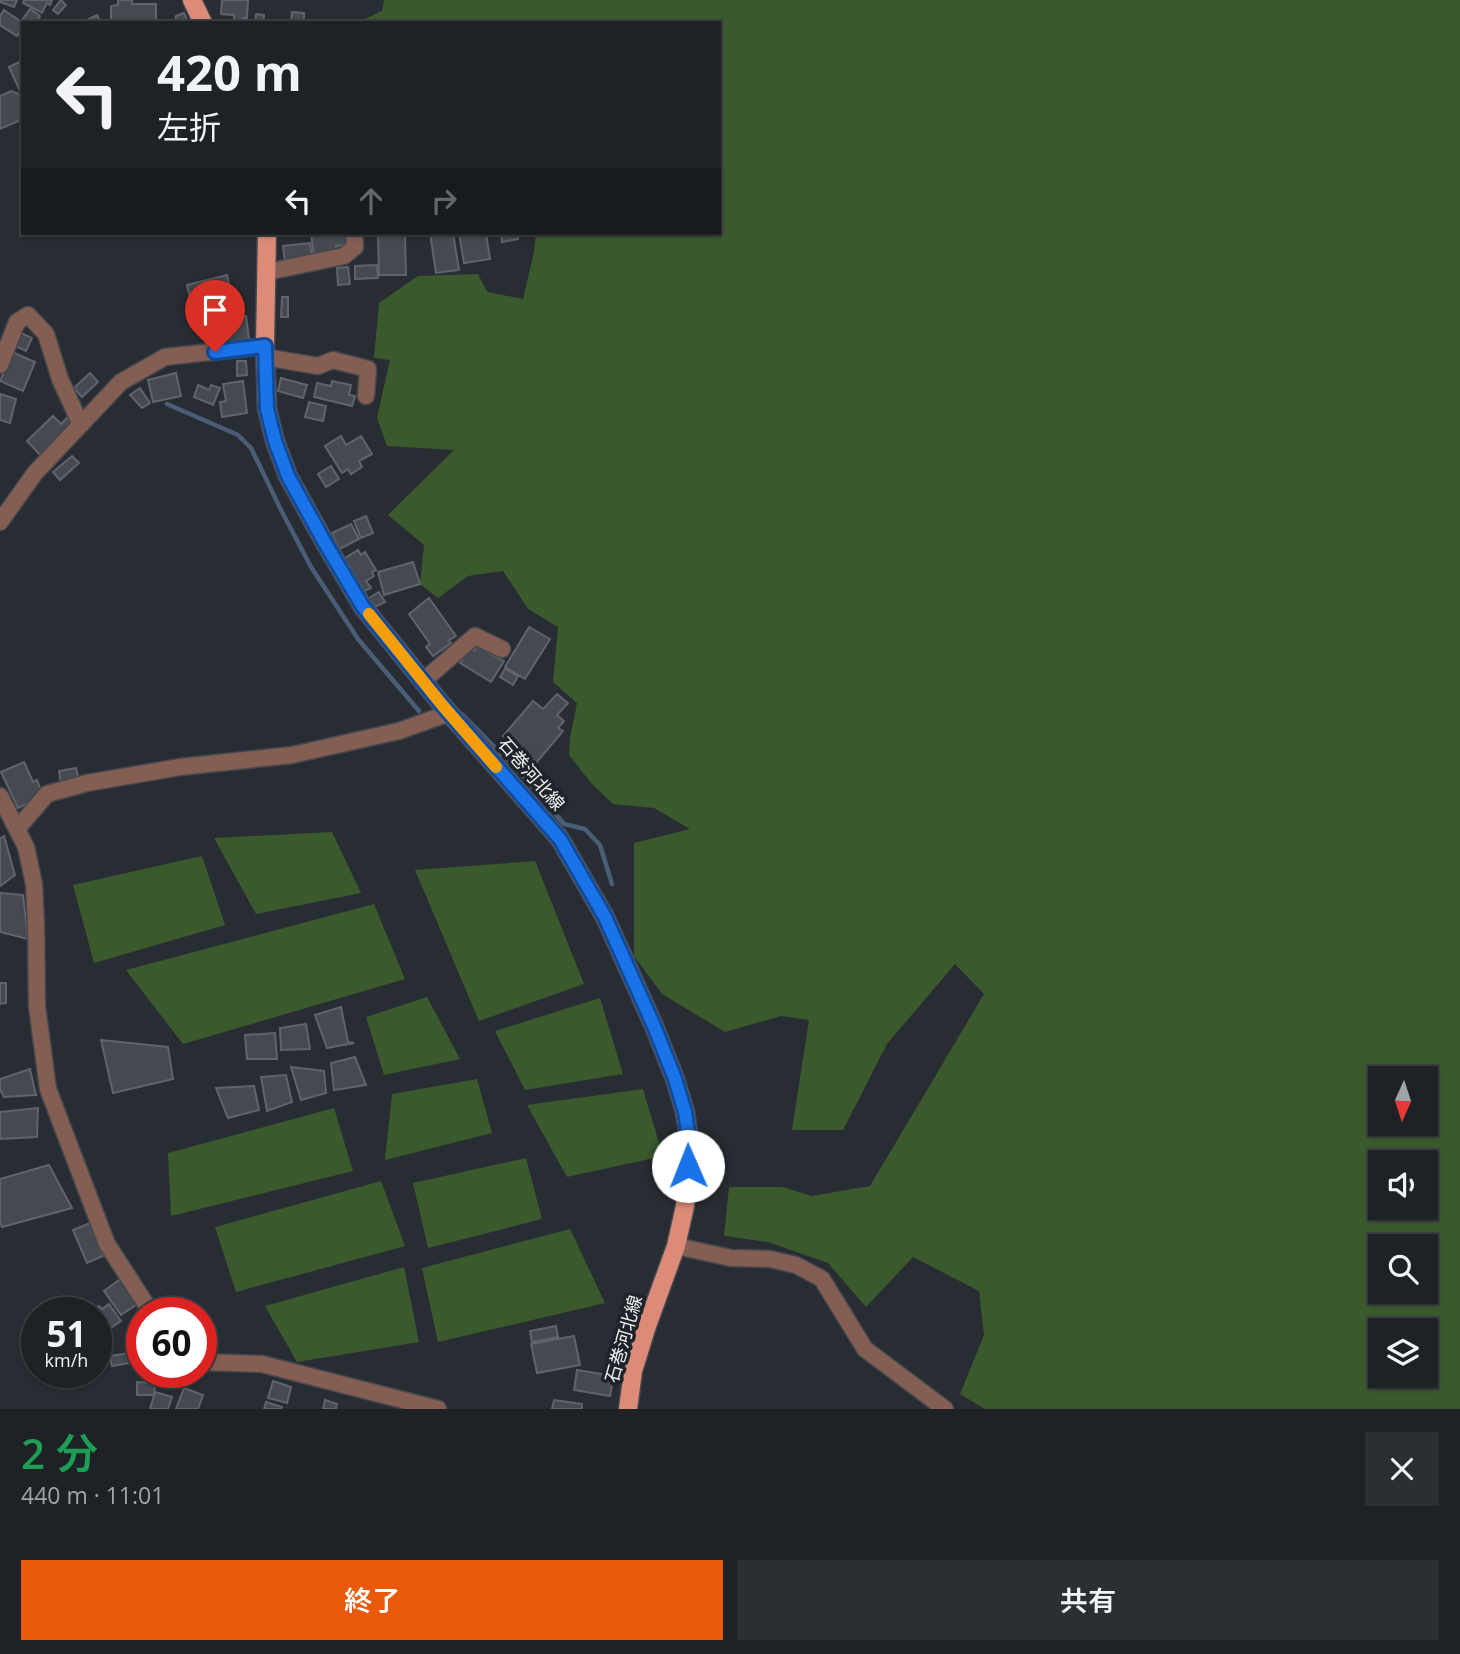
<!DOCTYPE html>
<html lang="ja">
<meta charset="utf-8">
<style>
body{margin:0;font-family:"Open Sans","Noto Sans JP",sans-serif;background:#2b2f32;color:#f1f3f6;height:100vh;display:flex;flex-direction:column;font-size:26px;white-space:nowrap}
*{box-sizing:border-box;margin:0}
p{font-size:23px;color:#a1a4a7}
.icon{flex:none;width:38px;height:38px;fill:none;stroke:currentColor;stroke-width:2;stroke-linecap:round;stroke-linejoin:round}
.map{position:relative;height:1409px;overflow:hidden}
.details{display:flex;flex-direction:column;background:#1e2226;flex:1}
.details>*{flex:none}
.hud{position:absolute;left:21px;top:21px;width:700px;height:214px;border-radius:0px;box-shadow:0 2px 5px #0004,0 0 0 2px #3c3f43;background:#1e2226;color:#f1f3f6;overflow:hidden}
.needle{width:46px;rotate:183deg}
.fabs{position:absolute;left:1368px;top:1066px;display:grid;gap:14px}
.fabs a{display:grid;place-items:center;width:70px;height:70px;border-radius:0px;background:#1e2226;box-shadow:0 2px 5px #0004,0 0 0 2px #3c3f43;font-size:35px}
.speed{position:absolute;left:21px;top:1297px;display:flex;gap:14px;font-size:35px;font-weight:700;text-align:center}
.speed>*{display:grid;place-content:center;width:91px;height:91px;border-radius:50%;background:#1e2226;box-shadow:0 2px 5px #0004,0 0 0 2px #3c3f43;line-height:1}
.speed small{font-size:18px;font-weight:400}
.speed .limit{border:10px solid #d22;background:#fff;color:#111}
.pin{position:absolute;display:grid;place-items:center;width:60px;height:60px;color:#fff;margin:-72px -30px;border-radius:50% 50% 50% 0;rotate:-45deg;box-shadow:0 0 7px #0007}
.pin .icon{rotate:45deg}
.me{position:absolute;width:77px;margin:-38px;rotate:359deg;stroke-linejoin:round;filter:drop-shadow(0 0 5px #0008)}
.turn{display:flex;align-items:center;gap:24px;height:147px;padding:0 21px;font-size:32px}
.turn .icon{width:91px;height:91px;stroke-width:2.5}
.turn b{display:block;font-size:49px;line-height:60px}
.lanes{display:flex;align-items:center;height:66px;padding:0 21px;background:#0003;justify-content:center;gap:35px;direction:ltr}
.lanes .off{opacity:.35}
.round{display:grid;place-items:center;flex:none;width:74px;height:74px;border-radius:0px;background:#2b2f32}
.headline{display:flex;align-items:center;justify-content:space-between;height:119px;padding:0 21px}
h1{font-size:42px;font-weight:600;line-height:52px;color:#1e9e55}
.primary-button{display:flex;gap:14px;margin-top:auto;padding:14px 21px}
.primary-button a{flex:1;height:80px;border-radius:0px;background:#ea580c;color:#fff;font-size:28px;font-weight:600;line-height:80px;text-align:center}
.primary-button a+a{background:#2b2f32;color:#f1f3f6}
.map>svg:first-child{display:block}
.green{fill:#3a5a2e;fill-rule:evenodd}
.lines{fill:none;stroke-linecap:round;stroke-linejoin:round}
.stream{stroke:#495d76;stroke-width:4.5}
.building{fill:#444a50;stroke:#5e646b;stroke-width:2}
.minor-casing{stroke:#44484e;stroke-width:19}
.primary-casing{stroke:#44484e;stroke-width:21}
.minor{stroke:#845d53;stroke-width:16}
.primary{stroke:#db8b77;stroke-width:18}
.route-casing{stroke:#114b97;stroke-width:18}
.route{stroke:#1a73e8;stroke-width:12}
.slow{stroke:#f59e0b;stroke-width:12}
.labels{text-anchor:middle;stroke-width:7;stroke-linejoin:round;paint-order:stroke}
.street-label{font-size:18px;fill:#eef1f5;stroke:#1e2429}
</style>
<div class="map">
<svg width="1460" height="1409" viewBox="0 0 1460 1409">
<rect width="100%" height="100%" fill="#282d33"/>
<path class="green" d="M384,0H1460V1409H985L960,1394L984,1335L979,1291L913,1257L866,1307L828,1263L768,1242L724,1236L729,1187H783L812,1196L870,1186L984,994L955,964L887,1044L843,1130H792L809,1020L781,1016L725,1032L662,994L634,956V843L690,829L654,808L613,804L592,784L569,755L570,738L577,703L553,682L558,627L528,609L503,571L468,576L438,598L420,584L424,545L388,515L454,450L387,446L377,418L390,360L374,358L379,303L418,276L478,274L487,292L523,299L534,252L536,233H719V23H356L382,11ZM1381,1078H1426V1124H1381ZM1381,1162H1426V1208H1381ZM1381,1246H1426V1292H1381ZM1381,1330H1426V1376H1381Z
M332,832L361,893L256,914L214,838Z
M202,856L225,925L94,963L73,885Z
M535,861L584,984L479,1021L415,870Z
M374,904L405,979L183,1044L126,970Z
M427,997L460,1059L384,1075L366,1017Z
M600,998L623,1074L525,1090L495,1031Z
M477,1079L492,1133L385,1160L392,1094Z
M643,1089L663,1156L567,1177L527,1105Z
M334,1108L353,1171L171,1216L168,1153Z
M526,1158L542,1219L428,1248L413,1183Z
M381,1181L405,1246L236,1292L215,1227Z
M570,1229L605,1303L438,1342L422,1268Z
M404,1267L419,1342L297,1362L265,1306Z"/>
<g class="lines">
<path class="stream" d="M167,404L238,435L251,448L281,510L311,567L358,639L419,711
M462,714L524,777L564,824L585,829L600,845L612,884"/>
</g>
<path class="building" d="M0,0H17L14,7L0,2Z
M24,0H52L50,5L47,3L42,13L23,3Z
M61,0L66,5L58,14L53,10Z
M118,0H132V4H156V23H111V6L118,5Z
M222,0H248L247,18H243L242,23H234V15L221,14Z
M30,9L40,16L36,23H27L23,19Z
M4,10L23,23V27L17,36L0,25V16Z
M292,12L304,13V23H291Z
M184,13L188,23H175L176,16Z
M256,14L264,15L263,23H255Z
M97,15L101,23H91L89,19Z
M23,60V87L19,89L9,67Z
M11,91L19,94L23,101V119L0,129V96Z
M311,233H349L350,239L346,240V245L336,246L337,254L314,257Z
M430,233H453L459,270L436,273Z
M459,233H486L490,259L464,263Z
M501,233H517L518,239L502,242Z
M405,234L406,275H379L378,235Z
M310,243L312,259L285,262L283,246Z
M377,265L378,278L355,279V266Z
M348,267L350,284L338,285L337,268Z
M227,275L232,297L217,301L216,296L191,302L187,285Z
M282,297H288V317H281Z
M208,300L210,307L202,309L200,302Z
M198,301L202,314L193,316L190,304Z
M246,316L249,339L209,345L205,322L218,320L220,327L230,326L229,318Z
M21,333L32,338L26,351L15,346Z
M12,352L35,362L23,391L0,381Z
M237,361H246L247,375L237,376Z
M90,373L98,382L82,397L74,388Z
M176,373L181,396L153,402L148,380Z
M281,378L307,385L303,398L278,391Z
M243,381L247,413L222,417L220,402L226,401L223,384Z
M332,381L351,385L349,395L355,396L352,406L314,397L317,383L331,386Z
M198,385L209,390L211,385L220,388L213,405L194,397Z
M140,388L150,403L142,408L130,395Z
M0,394L16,399L10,423L0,420Z
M309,402L326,406L323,421L305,417Z
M53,416L61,424L67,418L75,426L43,458L27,441Z
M341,436L346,445L361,436L372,454L359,461L362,467L351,474L348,469L342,473L325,446Z
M72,456L79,463L60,480L53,472Z
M331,466L339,479L326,487L318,474Z
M366,516L373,533L361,538L354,521Z
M351,524L359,539L340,549L332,533Z
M358,550L361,555L365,552L376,570L372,572L374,576L366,581L371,588L365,591L345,558Z
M413,562L420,584L384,595L378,572Z
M379,592L385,602L375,607L369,598Z
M429,598L456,636L449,640L451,643L433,656L426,647L430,644L409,614Z
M529,627L550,639L525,679L505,667Z
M477,646L504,661L491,682L460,663L469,648L474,651Z
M505,669L518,676L513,685L500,677Z
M557,694L568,703L557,715L564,721L558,728L563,731L536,763L503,736L533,701L543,709Z
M24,762L33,782L37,780L42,793L37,799L18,808L1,772Z
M76,768L79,781L61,784L59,771Z
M4,836L15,875L0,886V839Z
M0,893L23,895L28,939L0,932Z
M0,983H6V1003L0,1004Z
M341,1007L348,1042L354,1043L327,1048L315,1015Z
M306,1024L310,1049L281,1050L280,1028Z
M275,1033L277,1059H247L245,1035Z
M101,1040L168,1047L173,1079L113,1093Z
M355,1057L366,1085L334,1090L331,1063Z
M291,1067L324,1071L326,1093L301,1100Z
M30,1069L36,1095L4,1097L0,1089V1079Z
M286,1075L292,1102L267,1111L261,1077Z
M254,1086L259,1110L228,1118L216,1088Z
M38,1108L37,1137L0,1139V1112Z
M49,1165L72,1208L2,1227L0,1221V1179Z
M90,1223L103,1256L87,1263L73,1230Z
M122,1278L139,1303L121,1315L104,1291Z
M109,1304L121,1321L96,1338V1312H89L99,1306L102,1309Z
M556,1326L558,1337L532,1342L530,1331Z
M574,1336L580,1365L537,1373L531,1344Z
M142,1351V1361L112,1366L110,1356Z
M577,1370L602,1374V1377L613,1379L610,1396L574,1390Z
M273,1381L291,1387L287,1403L268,1398Z
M137,1382L155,1383L154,1395H137Z
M184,1388L203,1395L198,1409H176Z
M155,1392L172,1397L168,1409H150Z
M325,1400L337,1404L336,1409H323Z
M554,1400L582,1404V1409H552Z
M266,1402L282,1407L281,1409H264Z"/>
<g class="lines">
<defs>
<path id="minor" d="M267,272L344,256L355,247L354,233
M265,357L318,366L333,360L368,369L366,396
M0,365L17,322L28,315L46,334L60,379L81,425
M0,522L35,473L121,382L165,357L265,346
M423,681L475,636L502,649
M0,796L26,847L34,884L36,925L37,1006L48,1089L107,1244L151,1312
M17,829L47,794L87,783L180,767L292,755L399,731L449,713
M676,1246L731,1258L770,1259L796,1265L822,1279L865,1349L945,1409
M201,1362L262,1364L438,1409"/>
<path id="primary" d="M192,0L203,23
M267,233L265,346L267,409L275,441L288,476L325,543L363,607L443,706L560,839L605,917L654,1026L675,1079L685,1112L690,1145L685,1206L676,1246L647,1326L633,1371L628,1409"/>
</defs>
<use href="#minor" class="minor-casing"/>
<use href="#primary" class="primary-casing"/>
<use href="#minor" class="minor"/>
<use href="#primary" class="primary"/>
</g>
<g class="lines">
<defs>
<path id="route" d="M215,352L265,346L267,409L275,441L288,476L325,543L363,607L443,706L560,839L605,917L654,1026L675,1079L685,1112L690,1146L688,1166"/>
</defs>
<use href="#route" class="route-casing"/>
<use href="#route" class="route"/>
<path class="slow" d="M369,614L443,706L496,767"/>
</g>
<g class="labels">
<g class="street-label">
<text transform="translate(531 774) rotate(49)" y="6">石巻河北線</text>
<text transform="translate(624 1339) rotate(-74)" y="6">石巻河北線</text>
</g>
</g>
</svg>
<div class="fabs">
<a><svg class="needle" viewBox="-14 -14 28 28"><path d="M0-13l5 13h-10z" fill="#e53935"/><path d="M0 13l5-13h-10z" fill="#a1a4a7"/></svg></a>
<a><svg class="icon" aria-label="sound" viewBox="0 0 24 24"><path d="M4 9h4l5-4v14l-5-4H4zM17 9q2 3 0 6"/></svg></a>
<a><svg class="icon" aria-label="search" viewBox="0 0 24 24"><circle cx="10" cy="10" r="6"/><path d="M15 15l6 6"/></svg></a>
<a><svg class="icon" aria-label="layers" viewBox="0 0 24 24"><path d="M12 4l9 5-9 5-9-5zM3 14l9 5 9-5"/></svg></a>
</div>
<div class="speed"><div>51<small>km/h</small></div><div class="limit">60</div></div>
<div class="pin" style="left:215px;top:352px;background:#d93025"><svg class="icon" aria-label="arrive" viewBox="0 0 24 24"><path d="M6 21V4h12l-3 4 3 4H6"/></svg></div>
<svg class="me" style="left:688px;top:1166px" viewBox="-20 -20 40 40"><circle r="19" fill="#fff"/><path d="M0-13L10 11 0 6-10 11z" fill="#1a73e8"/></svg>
<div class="hud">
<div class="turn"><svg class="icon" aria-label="left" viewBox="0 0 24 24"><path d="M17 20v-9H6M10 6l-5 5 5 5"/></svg><div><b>420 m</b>左折</div></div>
<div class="lanes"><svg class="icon" aria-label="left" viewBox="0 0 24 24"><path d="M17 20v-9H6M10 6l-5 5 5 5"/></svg><svg class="icon off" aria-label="ahead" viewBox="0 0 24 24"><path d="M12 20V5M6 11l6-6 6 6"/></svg><svg class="icon off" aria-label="right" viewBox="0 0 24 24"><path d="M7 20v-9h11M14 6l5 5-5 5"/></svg></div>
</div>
</div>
<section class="details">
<div class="headline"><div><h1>2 分</h1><p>440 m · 11:01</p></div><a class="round"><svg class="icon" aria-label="close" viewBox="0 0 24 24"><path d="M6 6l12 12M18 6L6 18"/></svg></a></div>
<div class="primary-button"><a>終了</a><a>共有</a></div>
</section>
